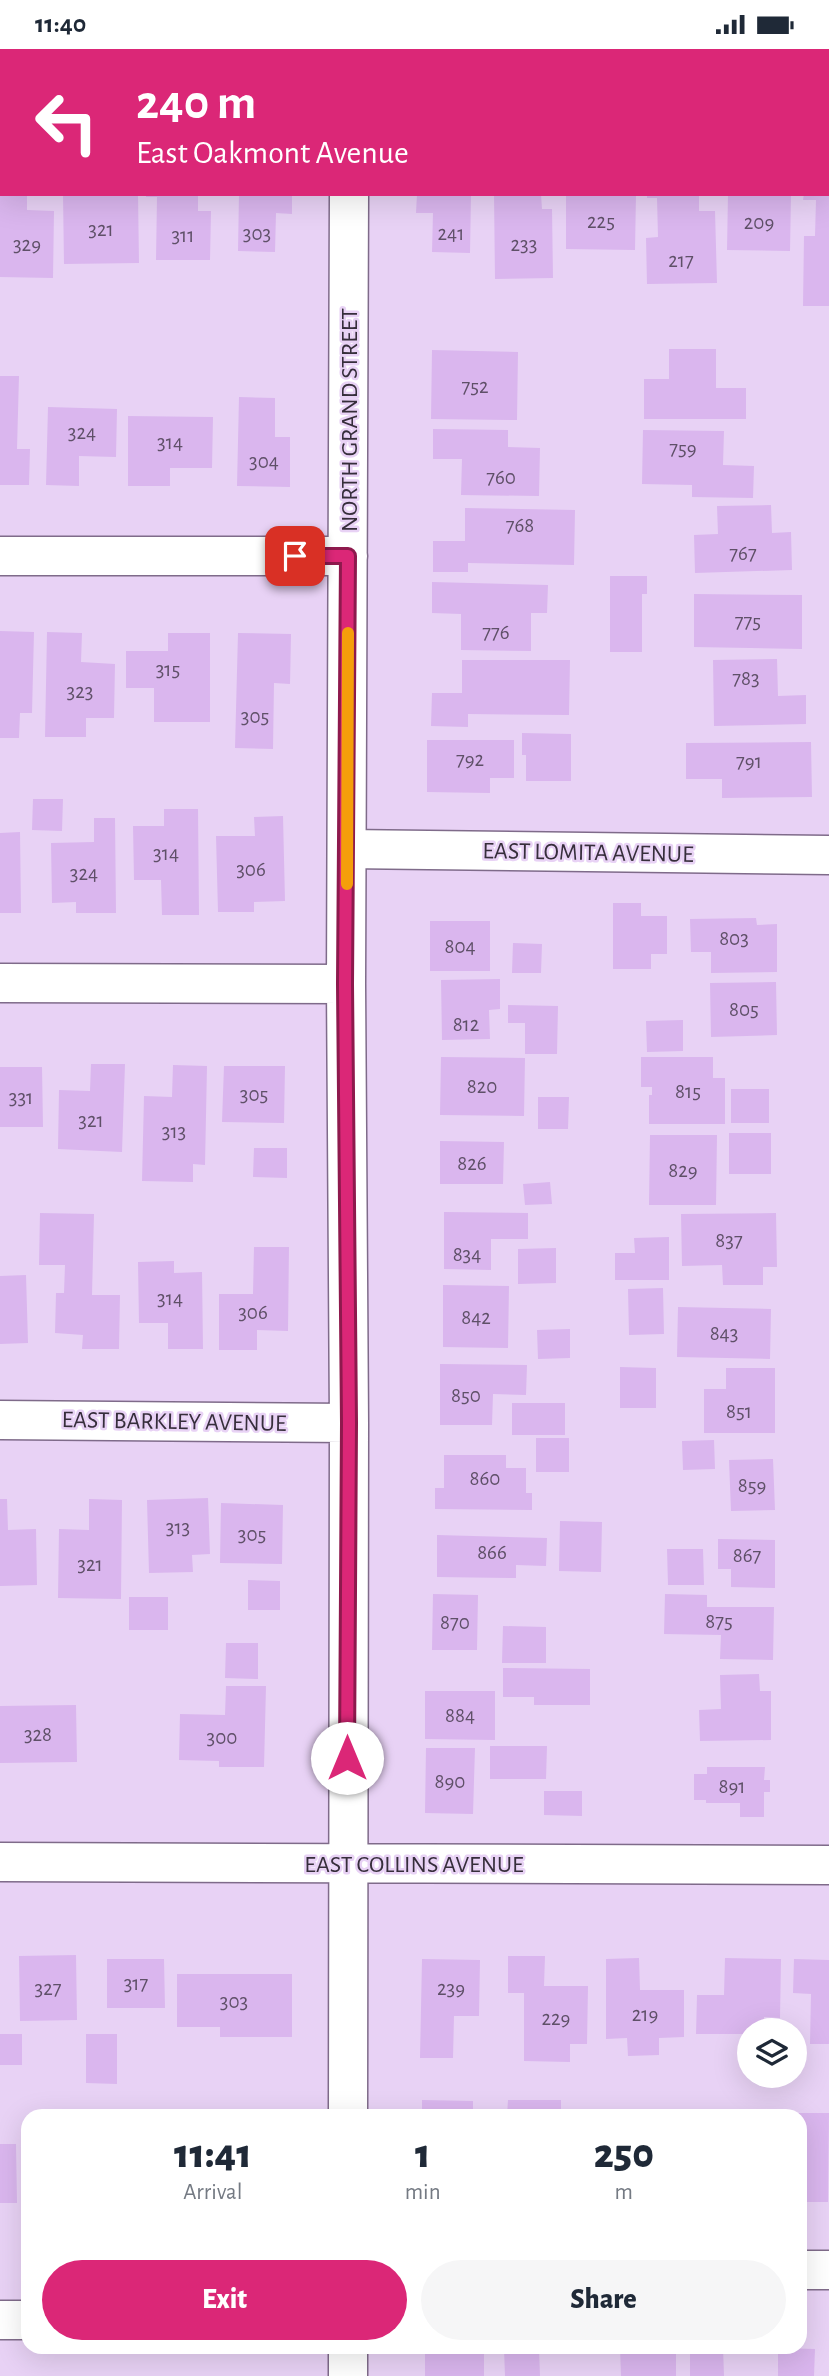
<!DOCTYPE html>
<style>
body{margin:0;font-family:"Alegreya Sans",sans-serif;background:#f6f6f7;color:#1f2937;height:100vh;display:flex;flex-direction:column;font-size:26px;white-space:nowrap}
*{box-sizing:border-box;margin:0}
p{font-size:23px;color:#747a83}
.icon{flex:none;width:38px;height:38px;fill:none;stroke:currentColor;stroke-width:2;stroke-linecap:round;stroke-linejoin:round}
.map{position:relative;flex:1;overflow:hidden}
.sheet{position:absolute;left:21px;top:2060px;width:786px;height:245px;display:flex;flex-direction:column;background:#fff;border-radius:21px;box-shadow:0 7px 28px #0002}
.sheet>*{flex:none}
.guide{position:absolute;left:0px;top:0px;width:830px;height:147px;box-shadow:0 7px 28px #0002;background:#db2777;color:#fff;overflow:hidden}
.buttons{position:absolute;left:737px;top:1969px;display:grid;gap:14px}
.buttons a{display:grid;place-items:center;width:70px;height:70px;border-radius:50%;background:#fff;box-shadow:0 7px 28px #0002;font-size:35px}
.pin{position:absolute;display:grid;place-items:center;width:60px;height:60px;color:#fff;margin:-30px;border-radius:14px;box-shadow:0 4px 10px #0006}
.me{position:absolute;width:77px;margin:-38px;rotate:0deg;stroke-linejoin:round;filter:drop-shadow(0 0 5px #0008)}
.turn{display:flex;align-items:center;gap:24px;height:147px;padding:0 21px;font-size:32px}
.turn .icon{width:91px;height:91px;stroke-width:2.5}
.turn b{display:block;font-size:49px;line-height:60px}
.eta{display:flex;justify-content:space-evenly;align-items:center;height:119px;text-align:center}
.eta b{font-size:42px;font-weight:800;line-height:49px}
.button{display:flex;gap:14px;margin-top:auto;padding:14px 21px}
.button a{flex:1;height:80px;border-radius:42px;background:#db2777;color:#fff;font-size:28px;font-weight:800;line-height:80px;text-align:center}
.button a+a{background:#f6f6f7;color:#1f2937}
.status{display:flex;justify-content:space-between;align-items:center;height:49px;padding:0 35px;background:#fff;direction:ltr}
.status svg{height:19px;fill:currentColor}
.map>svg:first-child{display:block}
.building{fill:#dab6ee}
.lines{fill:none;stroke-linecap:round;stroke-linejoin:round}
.minor-casing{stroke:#7f6b8a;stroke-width:41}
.minor{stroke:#fff;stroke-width:38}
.route-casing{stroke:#8e194d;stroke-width:18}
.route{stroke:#db2777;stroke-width:12}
.slow{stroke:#f59e0b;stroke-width:12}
.labels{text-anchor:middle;stroke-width:5;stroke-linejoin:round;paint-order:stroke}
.number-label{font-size:21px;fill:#5f5068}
.street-label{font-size:24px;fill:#362e3b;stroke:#e8d2f5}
</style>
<div class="status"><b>11:40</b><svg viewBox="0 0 49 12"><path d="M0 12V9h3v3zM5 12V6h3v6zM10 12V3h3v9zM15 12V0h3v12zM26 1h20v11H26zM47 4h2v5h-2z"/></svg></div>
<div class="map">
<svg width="829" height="2327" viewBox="0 0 829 2327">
<rect width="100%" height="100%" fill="#e8d2f5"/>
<path class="building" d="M0,145H27V161L54,162L53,229L0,228Z
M63,145H138L139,214L64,215Z
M146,145H198V162H211L210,211H156L157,148H146Z
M239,145H292V165L276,164L275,203L238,202Z
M417,145H471L470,204L432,203L433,164H416Z
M494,145H541L542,160H552L553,229L495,230Z
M566,145H636L635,201L566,200Z
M647,145H699V162H715L717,234L647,235L646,189L658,188L657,149H647Z
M728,145H791L790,202L727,201Z
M804,145H829V257H803L804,187H815L816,151H803Z
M669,300H716V339H746V370H644V330H669Z
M432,301L518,303L517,371L431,370Z
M0,327H19L17,400H30L29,436H0Z
M239,348L275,349V388H290V438L237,437Z
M48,358L117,360L116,408L79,407V437L46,436Z
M128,367L213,368L212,419H170V437H128Z
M433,380L508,381V398L540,399L539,447L461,446L462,410H433Z
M643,381L724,382L723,416L754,417L753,449L692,448V436L642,435Z
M771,456L772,484L791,483L792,521L695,524L694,486L718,485L717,457Z
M465,459L575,461L574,516L468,514V523H433V492H465Z
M610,527H647V545H642V603H610Z
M432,533L548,536L547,564H531V602L461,601V565L432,564Z
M694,545L802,546V600L694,598Z
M0,582L34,583L32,664H20L19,689H0Z
M47,583L82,584L81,613L115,615L114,669H86V688H45Z
M168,584H210V673H154V639H126V602H168Z
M238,584L291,585L290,635L274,634L273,700L235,699Z
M777,610L778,647L806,646V675L714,677L713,611Z
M462,611H570L569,666L468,665V678L431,677L432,644H462Z
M522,684L571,685V732H526V706H522Z
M427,691H514V729H490V744L427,743Z
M811,693L812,748L722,749V730H686V694Z
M33,750H63L62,782L32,781Z
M164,760H198L199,866H162L161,831H134L133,777H164Z
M283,767L285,852L254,853V863H218L216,787H255L254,768Z
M94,769H115L116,864H76V853L52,854L51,794L94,793Z
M20,783L21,864H0V784Z
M613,854H641V867H667V905H651V920H613Z
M756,869L757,876L777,875V923L711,924V903H691L690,870Z
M430,872H490V922H430Z
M513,894L542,895L541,924H512Z
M500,930V960L489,961L490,990L442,991L441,931Z
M776,933L777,986L711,988L710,934Z
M508,956L558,957L557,1005H525V974H508Z
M683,971V1002L647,1003L646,972Z
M441,1008L525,1009L524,1067L440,1066Z
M641,1008H713V1029H725V1075H649V1046H652V1038H641Z
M91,1015H125L122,1103L58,1100L59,1041L90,1042Z
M173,1016L207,1017L205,1116L193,1115V1133L142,1132L144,1047L172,1048Z
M224,1017H285L284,1074L222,1073Z
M0,1018H42L43,1078H0Z
M731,1040H769V1074H731Z
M538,1048H569L568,1080H538Z
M729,1084H771V1125H729Z
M650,1086H717L716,1156H649Z
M440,1092L504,1093L503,1135H440Z
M254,1099H287V1129L253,1128Z
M550,1133L552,1155L525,1156L523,1135Z
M444,1163L528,1164V1190H491V1221L444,1220Z
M40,1164L94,1165L92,1246H120L119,1300H82L83,1286L55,1284L56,1244H64L65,1216H39Z
M776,1164L777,1218H763V1236H723L722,1216L682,1217L681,1165Z
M669,1188V1231H615V1204H635L634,1189Z
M254,1198H289L288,1282L257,1281V1301H219V1245H253Z
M556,1199V1234L518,1235V1200Z
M174,1212V1224L202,1223L203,1300H168V1274H139L138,1213Z
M26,1226L28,1294L0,1295V1227Z
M443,1236L509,1237L508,1299L443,1298Z
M663,1239L664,1285L629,1286L628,1240Z
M678,1258L771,1260L770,1310L677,1308Z
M570,1280V1309L538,1310L537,1281Z
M440,1315L527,1316L526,1346L493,1345L492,1376H440Z
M620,1318L656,1319V1359H620Z
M726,1319H775V1384H704V1340H726Z
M512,1354H565V1386H512Z
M536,1389H569V1423H536Z
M714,1391L715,1420L683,1421L682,1392Z
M444,1406H506V1419H526V1444H532V1461L435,1460V1439H444Z
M773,1410L775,1461L731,1462L729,1411Z
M208,1449L210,1505L192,1506L193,1523L149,1524L147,1451Z
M0,1450H7L8,1481L36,1480L37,1536L0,1537Z
M89,1450L122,1451L121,1550L58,1549L59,1480L89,1481Z
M221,1454L283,1456L282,1515L220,1514Z
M560,1472L602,1473L601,1523L559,1522Z
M437,1486L547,1489L546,1517L516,1516V1529L437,1528Z
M718,1490L775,1491V1539L731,1538V1520H718Z
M667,1500H703L704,1536H668Z
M248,1531L280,1532V1561H248Z
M433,1545L478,1546L477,1601H432Z
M665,1545L707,1546V1558H774L773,1611L720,1610L721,1586L664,1585Z
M129,1548H168V1581H129Z
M503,1577L546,1578V1614H502Z
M226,1594H258V1630L225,1629Z
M503,1619L590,1620V1656H534V1648H503Z
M759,1625L760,1642H771V1691L700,1692L699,1661L721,1660L720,1626Z
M226,1637H266L264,1718H219V1712L179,1711L180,1665L225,1666Z
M425,1642H495V1691L425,1690Z
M76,1656L77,1713L0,1714V1657Z
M490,1697H547L546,1730H490Z
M426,1699H475L473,1765L425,1764Z
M707,1718H765L764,1731H770V1743H764V1768H740V1754H706V1751H694V1725H707Z
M544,1742H582V1767L544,1766Z
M76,1906L77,1971L20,1972L19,1907Z
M508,1907H545L544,1937H588L587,1995H570V2013L524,2012V1944H508Z
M639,1909L640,1941H684V1988L659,1989V2006L628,2007L627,1989L606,1990V1910Z
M725,1909L781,1910L780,1969L764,1968L763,1981H749V1985H696L697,1946H724Z
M107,1910H164L165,1959H107Z
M422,1910L480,1911L479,1967H454L453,2009H420Z
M794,1910L829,1911V1995H810L811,1945L793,1944Z
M177,1925H292V1988H220V1978H177Z
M0,1985H22V2016H0Z
M86,1985H117V2035L86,2034Z
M422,2051L473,2052V2067H422Z
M508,2051H561V2063H586V2067H507Z
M793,2064H829L828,2153H800V2067H793Z
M0,2095H16L17,2154H0Z
M425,2298H484V2327H425Z
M676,2298V2327H621L620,2299Z
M690,2298H723L724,2327H690Z
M539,2299L540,2327H505L504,2300Z
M778,2299L815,2300L814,2327H778Z"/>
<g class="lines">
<defs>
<path id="minor" d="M350,2V0
M0,38H2
M828,46H829
M0,507H348
M347,800L829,806
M0,934L346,935
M0,1371L349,1374
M0,1813L829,1816
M348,2067L349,1374L346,935L349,145
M800,2221H829
M0,2271H28
M348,2298V2327"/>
</defs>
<use href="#minor" class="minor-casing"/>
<use href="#minor" class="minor"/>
</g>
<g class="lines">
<defs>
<path id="route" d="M295,507H348L345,935L349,1374L347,1709"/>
</defs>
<use href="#route" class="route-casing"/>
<use href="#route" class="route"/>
<path class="slow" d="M347,835L348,584"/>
</g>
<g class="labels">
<g class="number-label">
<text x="601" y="179">225</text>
<text x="759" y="180">209</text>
<text x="101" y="187">321</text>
<text x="257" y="191">303</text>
<text x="451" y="191">241</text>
<text x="183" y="193">311</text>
<text x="27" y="202">329</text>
<text x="524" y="202">233</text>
<text x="681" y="218">217</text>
<text x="475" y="344">752</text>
<text x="82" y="390">324</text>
<text x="170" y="400">314</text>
<text x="683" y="406">759</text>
<text x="264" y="419">304</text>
<text x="501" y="435">760</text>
<text x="520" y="483">768</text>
<text x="743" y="511">767</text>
<text x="748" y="579">775</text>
<text x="496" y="590">776</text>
<text x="168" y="627">315</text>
<text x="746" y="636">783</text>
<text x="80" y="649">323</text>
<text x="255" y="674">305</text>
<text x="470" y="717">792</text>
<text x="749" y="719">791</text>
<text x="166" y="811">314</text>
<text x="251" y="827">306</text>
<text x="84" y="831">324</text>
<text x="734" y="896">803</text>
<text x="460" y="904">804</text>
<text x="744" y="967">805</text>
<text x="466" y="982">812</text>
<text x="482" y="1044">820</text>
<text x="688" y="1049">815</text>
<text x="254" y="1052">305</text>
<text x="21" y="1055">331</text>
<text x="91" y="1078">321</text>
<text x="174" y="1089">313</text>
<text x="472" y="1121">826</text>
<text x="683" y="1128">829</text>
<text x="729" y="1198">837</text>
<text x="467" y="1212">834</text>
<text x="170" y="1256">314</text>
<text x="253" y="1270">306</text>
<text x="476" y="1275">842</text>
<text x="724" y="1291">843</text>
<text x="466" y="1353">850</text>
<text x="739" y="1369">851</text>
<text x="485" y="1436">860</text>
<text x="752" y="1443">859</text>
<text x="178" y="1485">313</text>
<text x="252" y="1492">305</text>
<text x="492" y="1510">866</text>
<text x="747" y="1513">867</text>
<text x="90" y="1522">321</text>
<text x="719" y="1579">875</text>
<text x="455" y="1580">870</text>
<text x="460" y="1673">884</text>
<text x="38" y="1692">328</text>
<text x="222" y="1695">300</text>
<text x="450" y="1739">890</text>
<text x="732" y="1744">891</text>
<text x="136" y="1941">317</text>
<text x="48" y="1946">327</text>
<text x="451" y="1946">239</text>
<text x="234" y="1959">303</text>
<text x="645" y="1972">219</text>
<text x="556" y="1976">229</text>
</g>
<g class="street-label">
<text transform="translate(349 371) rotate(-90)" y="8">NORTH GRAND STREET</text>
<text transform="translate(588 803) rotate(1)" y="8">EAST LOMITA AVENUE</text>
<text transform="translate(174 1372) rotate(1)" y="8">EAST BARKLEY AVENUE</text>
<text x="414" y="1823">EAST COLLINS AVENUE</text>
</g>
</g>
</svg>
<div class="buttons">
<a><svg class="icon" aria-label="layers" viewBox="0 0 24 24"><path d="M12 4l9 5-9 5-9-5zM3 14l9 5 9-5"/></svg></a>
</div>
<div class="pin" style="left:295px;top:507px;background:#d93025"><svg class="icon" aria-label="arrive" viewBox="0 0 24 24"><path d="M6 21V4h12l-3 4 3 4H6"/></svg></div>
<svg class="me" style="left:347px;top:1709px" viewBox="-20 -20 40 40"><circle r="19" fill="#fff"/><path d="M0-13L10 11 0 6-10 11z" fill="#db2777"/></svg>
<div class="guide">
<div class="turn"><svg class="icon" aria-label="left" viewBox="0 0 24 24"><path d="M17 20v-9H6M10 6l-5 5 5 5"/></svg><div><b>240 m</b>East Oakmont Avenue</div></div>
</div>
<section class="sheet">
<div class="eta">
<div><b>11:41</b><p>Arrival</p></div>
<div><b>1</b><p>min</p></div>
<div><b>250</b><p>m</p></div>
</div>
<div class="button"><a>Exit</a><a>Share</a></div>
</section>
</div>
